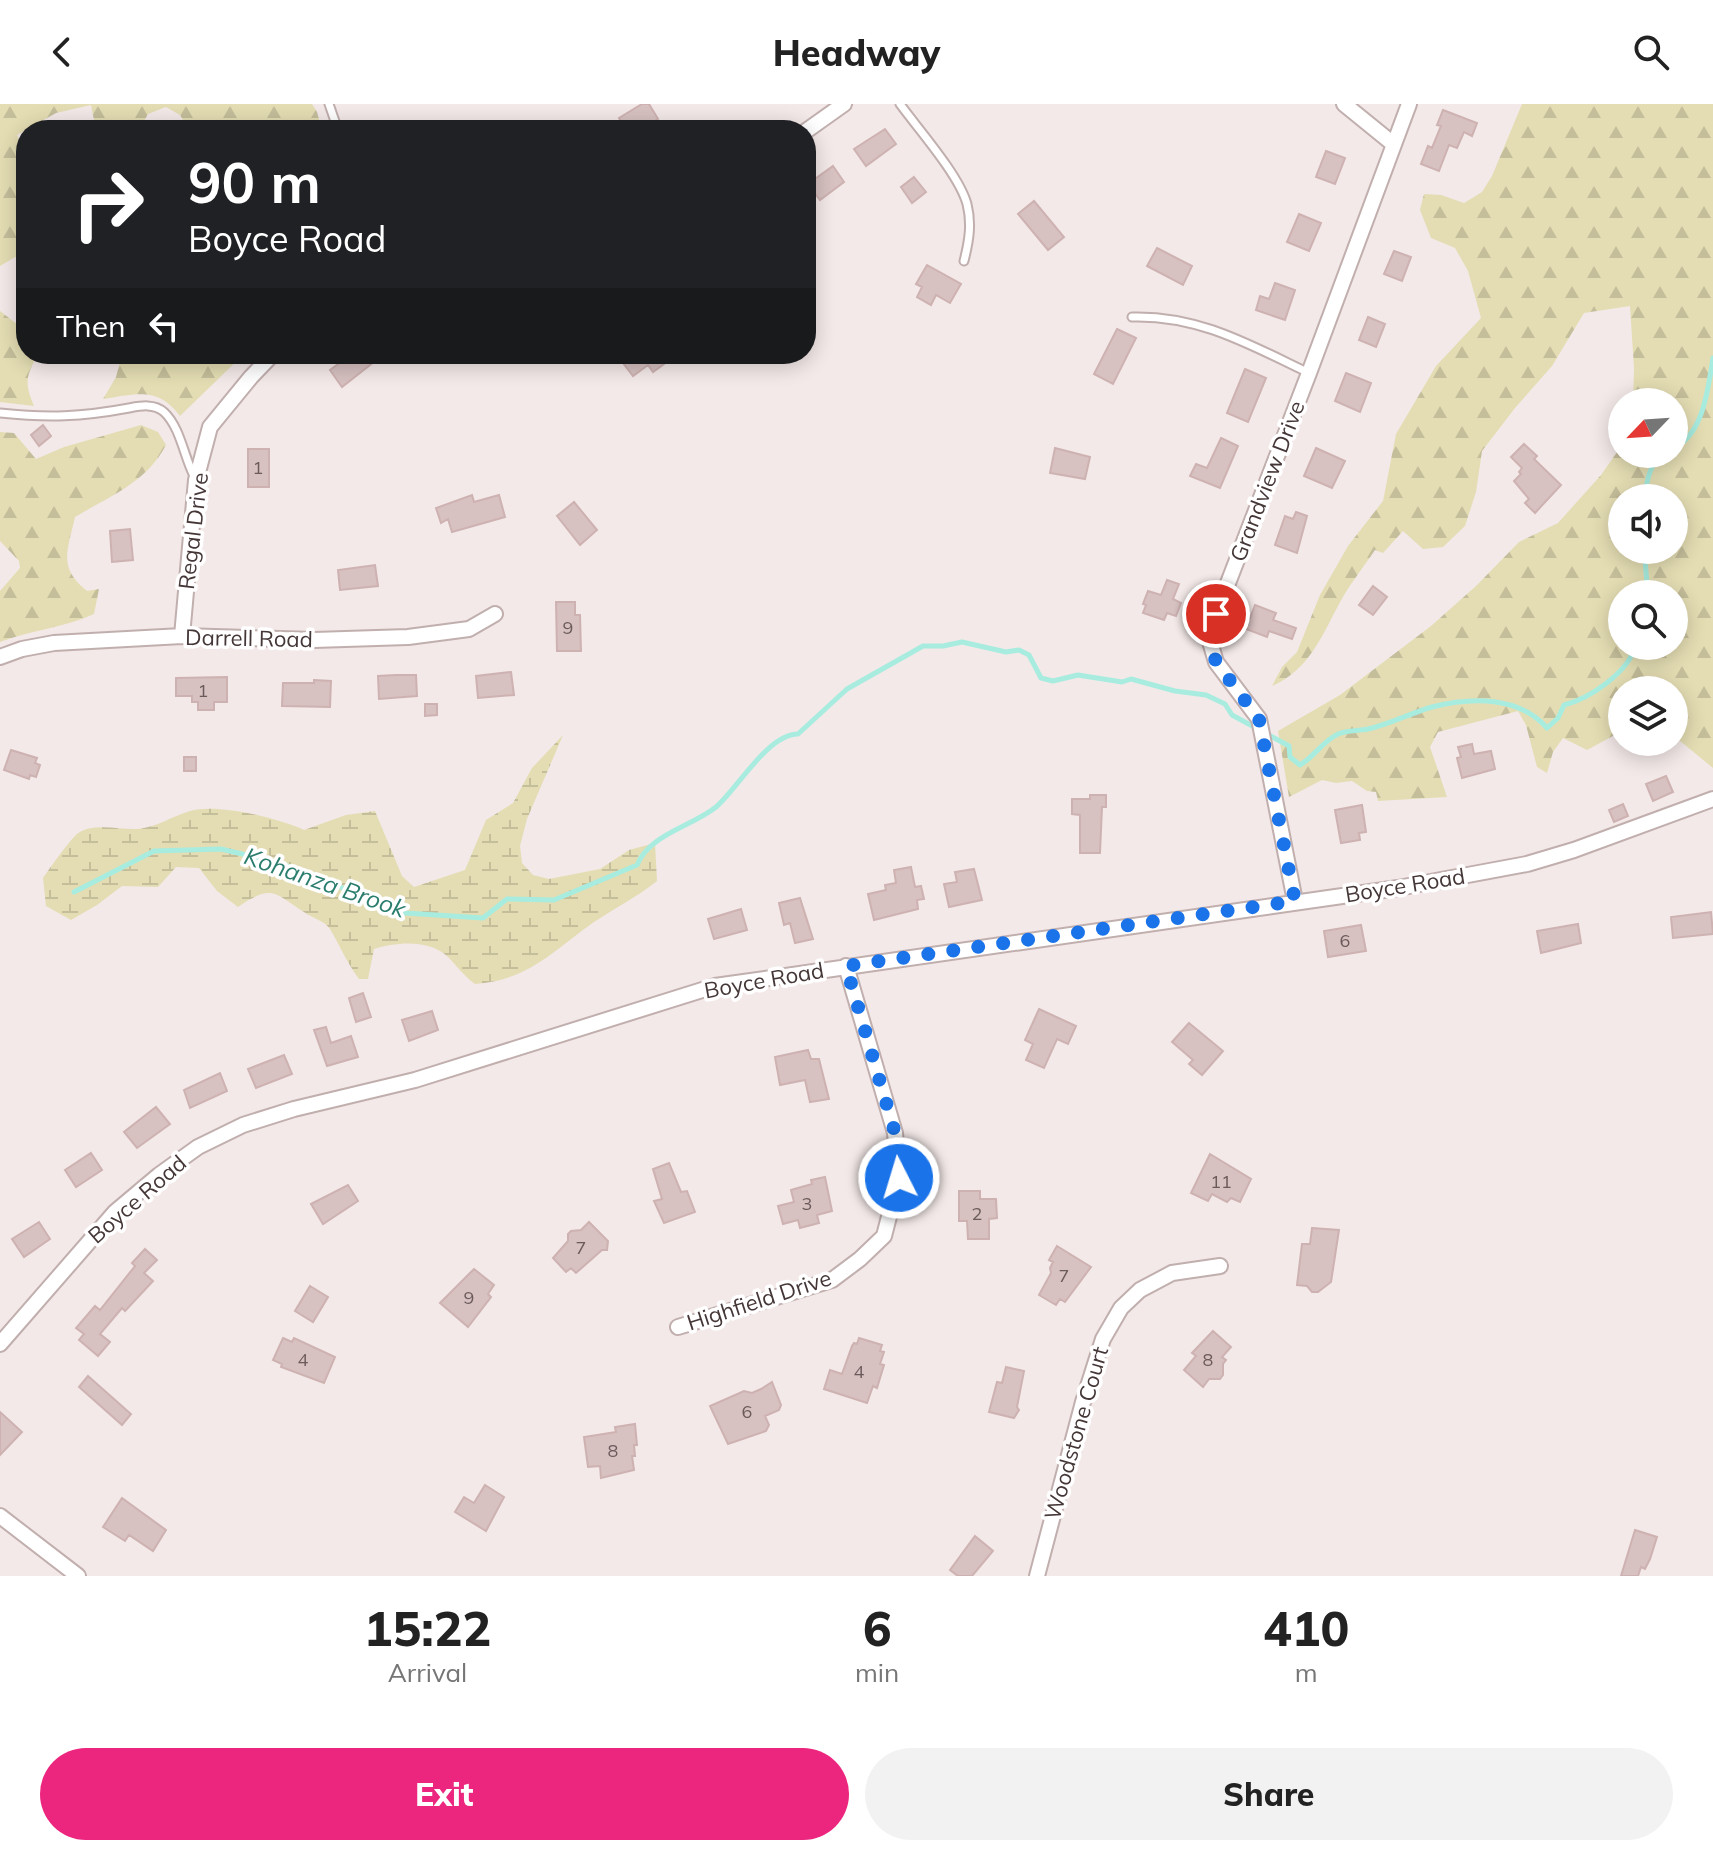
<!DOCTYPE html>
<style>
body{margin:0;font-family:Mulish,sans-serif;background:#f2f2f2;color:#222;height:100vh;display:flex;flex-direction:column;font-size:30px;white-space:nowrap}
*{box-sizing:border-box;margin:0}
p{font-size:26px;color:#767676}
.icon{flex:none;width:44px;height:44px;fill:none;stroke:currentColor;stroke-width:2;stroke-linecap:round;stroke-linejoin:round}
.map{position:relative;height:1472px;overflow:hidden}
.details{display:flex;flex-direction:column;background:#fff;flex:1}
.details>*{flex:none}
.guide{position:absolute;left:16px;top:16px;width:800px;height:244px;border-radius:32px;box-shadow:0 4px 20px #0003;background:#202124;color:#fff;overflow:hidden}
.needle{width:52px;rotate:245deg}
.tools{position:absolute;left:1608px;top:284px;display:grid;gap:16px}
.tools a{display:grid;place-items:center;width:80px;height:80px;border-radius:50%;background:#fff;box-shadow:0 4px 20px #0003;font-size:40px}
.pin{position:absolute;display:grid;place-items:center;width:68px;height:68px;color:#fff;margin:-34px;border:4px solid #fff;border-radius:50%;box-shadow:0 2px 8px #0007}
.me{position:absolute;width:88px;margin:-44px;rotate:355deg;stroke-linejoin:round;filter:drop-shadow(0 0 6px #0008)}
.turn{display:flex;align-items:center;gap:28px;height:168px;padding:0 40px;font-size:36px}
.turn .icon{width:104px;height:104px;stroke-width:2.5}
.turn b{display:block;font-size:56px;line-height:68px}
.then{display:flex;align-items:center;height:76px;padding:0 40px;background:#0003;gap:16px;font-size:30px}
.eta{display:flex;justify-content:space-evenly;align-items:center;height:136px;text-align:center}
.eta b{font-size:48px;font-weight:800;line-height:56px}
.cta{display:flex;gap:16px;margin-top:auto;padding:16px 40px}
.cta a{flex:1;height:92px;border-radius:48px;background:#ec257f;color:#fff;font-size:32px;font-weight:800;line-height:92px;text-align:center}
.cta a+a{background:#f2f2f2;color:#222}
header{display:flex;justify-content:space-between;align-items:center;height:104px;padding:0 40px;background:#fff;font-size:36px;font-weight:800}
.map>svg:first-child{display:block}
.forest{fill:url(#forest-firs);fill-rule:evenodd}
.wetland{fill:url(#wetland-marsh)}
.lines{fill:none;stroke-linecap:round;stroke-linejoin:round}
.stream{stroke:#a8ecdf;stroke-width:5}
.building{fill:#d7c1c1;stroke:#ceb2b1;stroke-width:2}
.service-casing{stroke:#c1afae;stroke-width:11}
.minor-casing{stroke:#c1afae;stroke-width:18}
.service{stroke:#fff;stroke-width:7}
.minor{stroke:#fff;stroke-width:14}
.route{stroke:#1a73e8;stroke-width:14;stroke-dasharray:0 25.2}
.labels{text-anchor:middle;stroke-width:7;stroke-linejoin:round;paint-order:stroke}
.number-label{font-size:18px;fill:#6a5a5a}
.street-label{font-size:22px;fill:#453737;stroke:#fff}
.water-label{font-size:24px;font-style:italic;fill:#2b7d6e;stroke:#fff}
</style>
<header><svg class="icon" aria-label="back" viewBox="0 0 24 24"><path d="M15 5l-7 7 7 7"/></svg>Headway<svg class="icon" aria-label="search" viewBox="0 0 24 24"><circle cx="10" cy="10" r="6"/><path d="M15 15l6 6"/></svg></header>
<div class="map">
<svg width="1713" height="1472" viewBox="0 0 1713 1472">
<defs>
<pattern id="forest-firs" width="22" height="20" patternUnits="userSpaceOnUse" patternTransform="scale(2)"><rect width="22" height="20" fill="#e4ddb3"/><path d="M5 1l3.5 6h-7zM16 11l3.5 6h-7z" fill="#c5be9b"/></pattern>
<pattern id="wetland-marsh" width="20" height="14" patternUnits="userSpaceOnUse" patternTransform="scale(2)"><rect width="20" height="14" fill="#e4ddb3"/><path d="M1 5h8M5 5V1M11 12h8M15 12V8" fill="none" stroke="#c5be9b"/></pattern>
</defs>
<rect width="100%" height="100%" fill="#f3e9e8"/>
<path class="forest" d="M0,0H312L317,8L322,26H189L180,11L166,3L148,10L139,26H96L91,1L56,9L17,31L26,51V150L17,152L0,162Z
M1522,0H1713V664L1674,632V586H1622V627L1587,646L1563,634L1553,648L1547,669L1537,663L1526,621L1518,607L1438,628L1430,643L1447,693L1378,697L1376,688L1367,687L1352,677L1336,679L1322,676L1289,693L1278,627L1340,591L1431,522L1476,482L1519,438L1558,419L1601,371L1622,341V350H1674V298H1633L1634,264L1630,202L1584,209L1552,262L1515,304L1482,347L1476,388L1465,422L1443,443L1423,445L1403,427L1383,449L1375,446C1363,464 1349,481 1339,500C1322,532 1308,567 1272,582L1282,563L1297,548L1320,491L1348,442L1383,397L1396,330L1436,262L1481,214L1468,167L1455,144L1431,134L1420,106L1424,90L1441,91L1464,99L1482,88L1492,72ZM1622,394H1674V446H1622ZM1674,490V542H1622V490Z
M0,207L26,227V250H38C26,273 24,278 34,302L0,298Z
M122,250H244L180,312C158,282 136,290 103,295L116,273Z
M141,321L158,328L166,341C146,379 110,392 75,413C68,446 57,463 87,487L99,485L94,510C64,524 31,526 0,538V487L20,464L19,457L0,437V328L14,329L36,355L64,343Z"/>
<path class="wetland" d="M563,631L527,715L520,742L522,759L533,771L549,775L600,765L629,746L655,739L657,777C637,793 615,804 594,818C553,847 529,876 475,880C464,872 457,862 448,853C429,835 397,838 374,845L368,875H359C347,859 340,842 330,825C325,817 312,814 304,808C273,788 272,780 238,803L217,787L199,764L176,763L158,783L122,782L97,801L71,816L46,802L43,774C51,763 68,738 77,730C92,718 120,726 138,725C158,723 172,712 190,707C217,699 278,714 304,726L346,711L375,707L402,772L414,783L465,766L486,716L513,699L532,664Z"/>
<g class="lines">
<path class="stream" d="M1674,344C1704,329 1708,284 1713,254
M1644,394C1647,379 1649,359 1663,350
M1644,446L1648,490
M74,788L154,747L221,745L280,759L405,809L483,814L507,795L554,796L637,761C650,730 691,723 716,703C738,684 768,630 798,630L847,585L923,542H943L962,538L1006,548L1019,546L1029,551L1041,574L1053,577L1078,571L1122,578L1131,575L1175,587L1206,591L1225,600L1232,611L1289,642L1290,653L1300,661C1314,653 1323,637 1338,630C1347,626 1358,627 1368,625C1390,620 1411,609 1432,603C1472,593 1519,592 1547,624L1558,614L1564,601C1589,595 1629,568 1635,542"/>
</g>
<path class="building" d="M642,0H649L658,15L640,26H626L619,14Z
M1443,6L1477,19L1472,32L1464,28L1457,44L1449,41L1439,67L1421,60L1428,42L1432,44L1441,22L1437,21Z
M885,25L896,40L866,62L854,45Z
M1326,47L1345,54L1335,80L1316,73Z
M833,62L844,78L820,96L808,80Z
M914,73L926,88L912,99L901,83Z
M1034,97L1064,133L1048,146L1018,110Z
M1299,110L1321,119L1309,147L1287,138Z
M1157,144L1192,162L1183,181L1147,162Z
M1394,147L1411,153L1402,177L1384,170Z
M927,161L961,180L950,199L936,191L931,201L917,193L922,183L916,180Z
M1275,179L1295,186L1285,216L1256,206L1260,192L1269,195Z
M1368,213L1385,220L1376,243L1359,236Z
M1117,225L1136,234L1113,280L1094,270Z
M352,250H384L342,283L330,266Z
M628,250H663L659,253L664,260L653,268L648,261L633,272L620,255Z
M1245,265L1266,274L1248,318L1227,309Z
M1346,269L1371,279L1360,308L1335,297Z
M43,321L51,332L39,342L31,331Z
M1221,334L1238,342L1220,384L1190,372L1196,360L1207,364Z
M1524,340L1537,352L1534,355L1561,381L1535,409L1525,399L1529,395L1514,377L1521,370L1519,368L1522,364L1511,353Z
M1055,344L1090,353L1085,375L1050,369Z
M1316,344L1345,357L1332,384L1304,372Z
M248,345H269V383H248Z
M472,391L474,398L499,391L505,413L452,428L448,415L441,419L436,404Z
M574,398L597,426L580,441L557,412Z
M1296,408L1307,412L1297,449L1275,441L1285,412L1293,415Z
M130,425L133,456L112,458L110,427Z
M375,461L378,482L340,486L338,466Z
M1167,476L1179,480L1173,495L1181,499L1176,512L1167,509L1164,516L1143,509L1146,501L1143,500L1148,487L1161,491Z
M1373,482L1387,493L1373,511L1359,501Z
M556,498H575V511H580L581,547H557Z
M1255,501L1276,509L1273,516L1296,524L1292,535L1269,527L1267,533L1246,525Z
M511,568L514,591L478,594L476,572Z
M396,571H416L417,592L379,595L378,572Z
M227,573V598H214V606H198V598H192V592H176V574Z
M314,576L331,577L330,603L282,602L283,579H314Z
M425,600H437V611L425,612Z
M1472,640L1474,650L1491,647L1495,665L1462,674L1457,654L1461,653L1458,643Z
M11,646L37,654L35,659L40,661L36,673L30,671L29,675L4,666Z
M184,653H196V667H184Z
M1666,672L1673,688L1653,697L1646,680Z
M1090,691H1106V703H1102L1100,749H1080V711L1072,710V695H1090Z
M1623,700L1628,712L1614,718L1609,706Z
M1362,701L1366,728L1359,729L1360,736L1341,739L1335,706Z
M911,763L915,783L921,782L924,795L917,796L918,805L874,816L868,790L886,786L885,781L896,779L894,766Z
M974,765L982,796L949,803L944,780L957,778L955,768Z
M800,794L813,835L795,839L790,819L784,821L779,799Z
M741,805L747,826L714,835L708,815Z
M1711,808L1713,830L1673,834L1671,813Z
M1578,820L1581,839L1541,849L1537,827Z
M1361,821L1366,847L1328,853L1324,827Z
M363,889L371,913L356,918L349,894Z
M1039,905L1076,922L1068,940L1057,935L1044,964L1026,956L1033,940L1025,936Z
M432,907L438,926L409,937L402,916Z
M1189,919L1223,947L1202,971L1189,960L1193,956L1172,938Z
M326,923L331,939L351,932L358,953L327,962L314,926Z
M808,946L811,955H819L829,995L810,998L805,976L780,981L775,953Z
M284,951L292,970L256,984L248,965Z
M220,969L227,987L190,1004L184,986Z
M156,1003L170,1020L137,1044L124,1028Z
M91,1049L102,1066L76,1083L65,1066Z
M1210,1050L1251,1075L1240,1098L1231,1094L1227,1098L1212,1090L1208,1097L1191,1089Z
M669,1059L681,1088L687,1087L695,1108L664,1119L654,1097L662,1095L653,1065Z
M825,1073L832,1107L817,1111L819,1119L800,1124L798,1116L783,1120L778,1102L794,1098L791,1086L812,1080L811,1076Z
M348,1081L358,1097L323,1120L311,1100Z
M959,1087H980V1095H996L997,1114L989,1115V1135H968L967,1117H959Z
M39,1118L50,1135L24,1153L12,1135Z
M589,1118L608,1137L607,1146H602L576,1169L571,1164L566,1168L553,1154L568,1137V1130L571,1127L581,1126Z
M1312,1124L1339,1126L1331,1178L1318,1188H1312L1307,1182L1297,1181L1302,1140H1310Z
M1057,1142L1091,1163L1065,1198L1060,1195L1056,1201L1039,1191L1051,1169L1050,1164L1053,1158L1049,1156Z
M145,1145L157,1156L144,1169L153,1177L125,1207L122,1204L100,1230L110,1238L98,1252L79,1236L84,1230L76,1224L95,1202L100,1206L135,1162L132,1159Z
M474,1165L494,1181L488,1190L491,1193L468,1223L440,1199Z
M310,1182L328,1193L313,1218L295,1207Z
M1213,1227L1231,1243L1222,1253L1226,1256L1223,1260V1271L1220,1275H1209L1203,1283L1184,1266L1196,1252L1192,1249Z
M283,1234L292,1238L294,1234L335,1253L324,1279L281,1263L282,1260L273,1256Z
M859,1234L882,1241L880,1247L884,1248L880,1260L884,1261L877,1284L873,1282L867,1299L824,1285L830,1266L842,1270L852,1242L854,1239L857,1240Z
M1006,1263L1024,1267L1017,1303L1019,1306L1014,1314L989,1308L997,1278L1002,1279Z
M88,1272L131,1310L122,1321L79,1283Z
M772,1278L781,1301L779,1306L765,1312L769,1321L766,1327L728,1340L710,1302L744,1287L752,1289L761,1285Z
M0,1308L22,1328L0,1351Z
M635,1320L637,1341H634L635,1352H632L634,1366L601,1374L600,1362L588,1363L584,1333L616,1328L615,1323Z
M485,1381L504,1393L486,1427L455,1408L464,1393L474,1399Z
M122,1394L166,1426L153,1447L129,1431L125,1437L103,1423Z
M1635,1426L1657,1433L1650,1455L1645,1465L1641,1463L1638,1472H1621Z
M975,1432L993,1447L972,1472H958L950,1466Z"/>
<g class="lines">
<defs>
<path id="service" d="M329,0L338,26
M900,0C919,26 959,71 967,100C972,120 969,137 964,157
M1132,213C1199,211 1250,241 1309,269
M0,309C48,314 81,313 129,304C140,302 154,299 164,308C181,324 184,354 195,374"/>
<path id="minor" d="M1344,0L1392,39
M806,27L844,0
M182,532L196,376L210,323L251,273L273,250
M0,553L22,545L54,539L182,532L314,536L408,533L469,525L495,510
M1295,797L1259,615L1216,558L1208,531L1309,269L1409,0
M678,1223L832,1176L860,1155L884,1132L899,1074L895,1029L846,862
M0,1240L115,1108L159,1071L198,1043L243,1021L294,1005L415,976L715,882L1398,784L1527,760L1574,746L1713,695
M0,1412L78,1472
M1037,1472L1083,1298L1103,1235L1121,1204L1140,1186L1172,1169L1220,1162"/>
</defs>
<use href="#service" class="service-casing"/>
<use href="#minor" class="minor-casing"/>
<use href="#service" class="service"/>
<use href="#minor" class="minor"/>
</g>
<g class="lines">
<path class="route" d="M899,1074L895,1029L846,862L1295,797L1259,615L1216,558L1208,531L1216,510"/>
</g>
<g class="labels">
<g class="number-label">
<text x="258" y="370">1</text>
<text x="568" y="530">9</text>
<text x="203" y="593">1</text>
<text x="1345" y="843">6</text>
<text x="1221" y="1084">11</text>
<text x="807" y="1106">3</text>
<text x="977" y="1116">2</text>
<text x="581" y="1150">7</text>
<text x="1064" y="1178">7</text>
<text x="469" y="1200">9</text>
<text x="303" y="1262">4</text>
<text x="1208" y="1262">8</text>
<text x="859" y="1274">4</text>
<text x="747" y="1314">6</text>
<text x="613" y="1353">8</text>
</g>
<g class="street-label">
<text transform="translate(1267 377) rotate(-69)" y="8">Grandview Drive</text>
<text transform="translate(193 427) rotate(-83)" y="8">Regal Drive</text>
<text transform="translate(249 534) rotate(1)" y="8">Darrell Road</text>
<text transform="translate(1405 781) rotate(-9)" y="8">Boyce Road</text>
<text transform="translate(764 876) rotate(-10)" y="8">Boyce Road</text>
<text transform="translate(137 1095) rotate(-41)" y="8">Boyce Road</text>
<text transform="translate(759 1196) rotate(-18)" y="8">Highfield Drive</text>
<text transform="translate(1076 1329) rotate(-74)" y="8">Woodstone Court</text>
</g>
<g class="water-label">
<text transform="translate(325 779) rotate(19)" y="8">Kohanza Brook</text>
</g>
</g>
</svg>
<div class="tools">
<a><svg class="needle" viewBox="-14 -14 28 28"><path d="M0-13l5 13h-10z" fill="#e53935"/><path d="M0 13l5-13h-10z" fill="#767676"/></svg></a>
<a><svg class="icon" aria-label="sound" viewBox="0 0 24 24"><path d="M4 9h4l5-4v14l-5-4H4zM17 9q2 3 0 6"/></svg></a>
<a><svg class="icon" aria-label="search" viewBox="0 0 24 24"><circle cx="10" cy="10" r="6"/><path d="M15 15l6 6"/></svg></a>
<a><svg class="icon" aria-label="layers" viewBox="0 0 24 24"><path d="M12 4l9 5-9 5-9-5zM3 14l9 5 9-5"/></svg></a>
</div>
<div class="pin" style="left:1216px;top:510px;background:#d93025"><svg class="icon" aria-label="arrive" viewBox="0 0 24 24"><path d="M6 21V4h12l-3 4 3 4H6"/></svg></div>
<svg class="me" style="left:899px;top:1074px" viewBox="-20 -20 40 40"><circle r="17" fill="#1a73e8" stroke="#fff" stroke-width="3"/><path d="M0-11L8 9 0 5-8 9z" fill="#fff"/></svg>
<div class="guide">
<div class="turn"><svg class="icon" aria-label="right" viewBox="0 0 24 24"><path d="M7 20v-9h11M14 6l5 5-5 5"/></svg><div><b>90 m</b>Boyce Road</div></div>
<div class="then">Then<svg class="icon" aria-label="left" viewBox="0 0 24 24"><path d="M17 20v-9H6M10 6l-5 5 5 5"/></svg></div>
</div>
</div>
<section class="details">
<div class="eta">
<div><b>15:22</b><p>Arrival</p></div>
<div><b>6</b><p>min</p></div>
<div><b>410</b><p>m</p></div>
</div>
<div class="cta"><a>Exit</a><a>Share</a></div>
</section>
